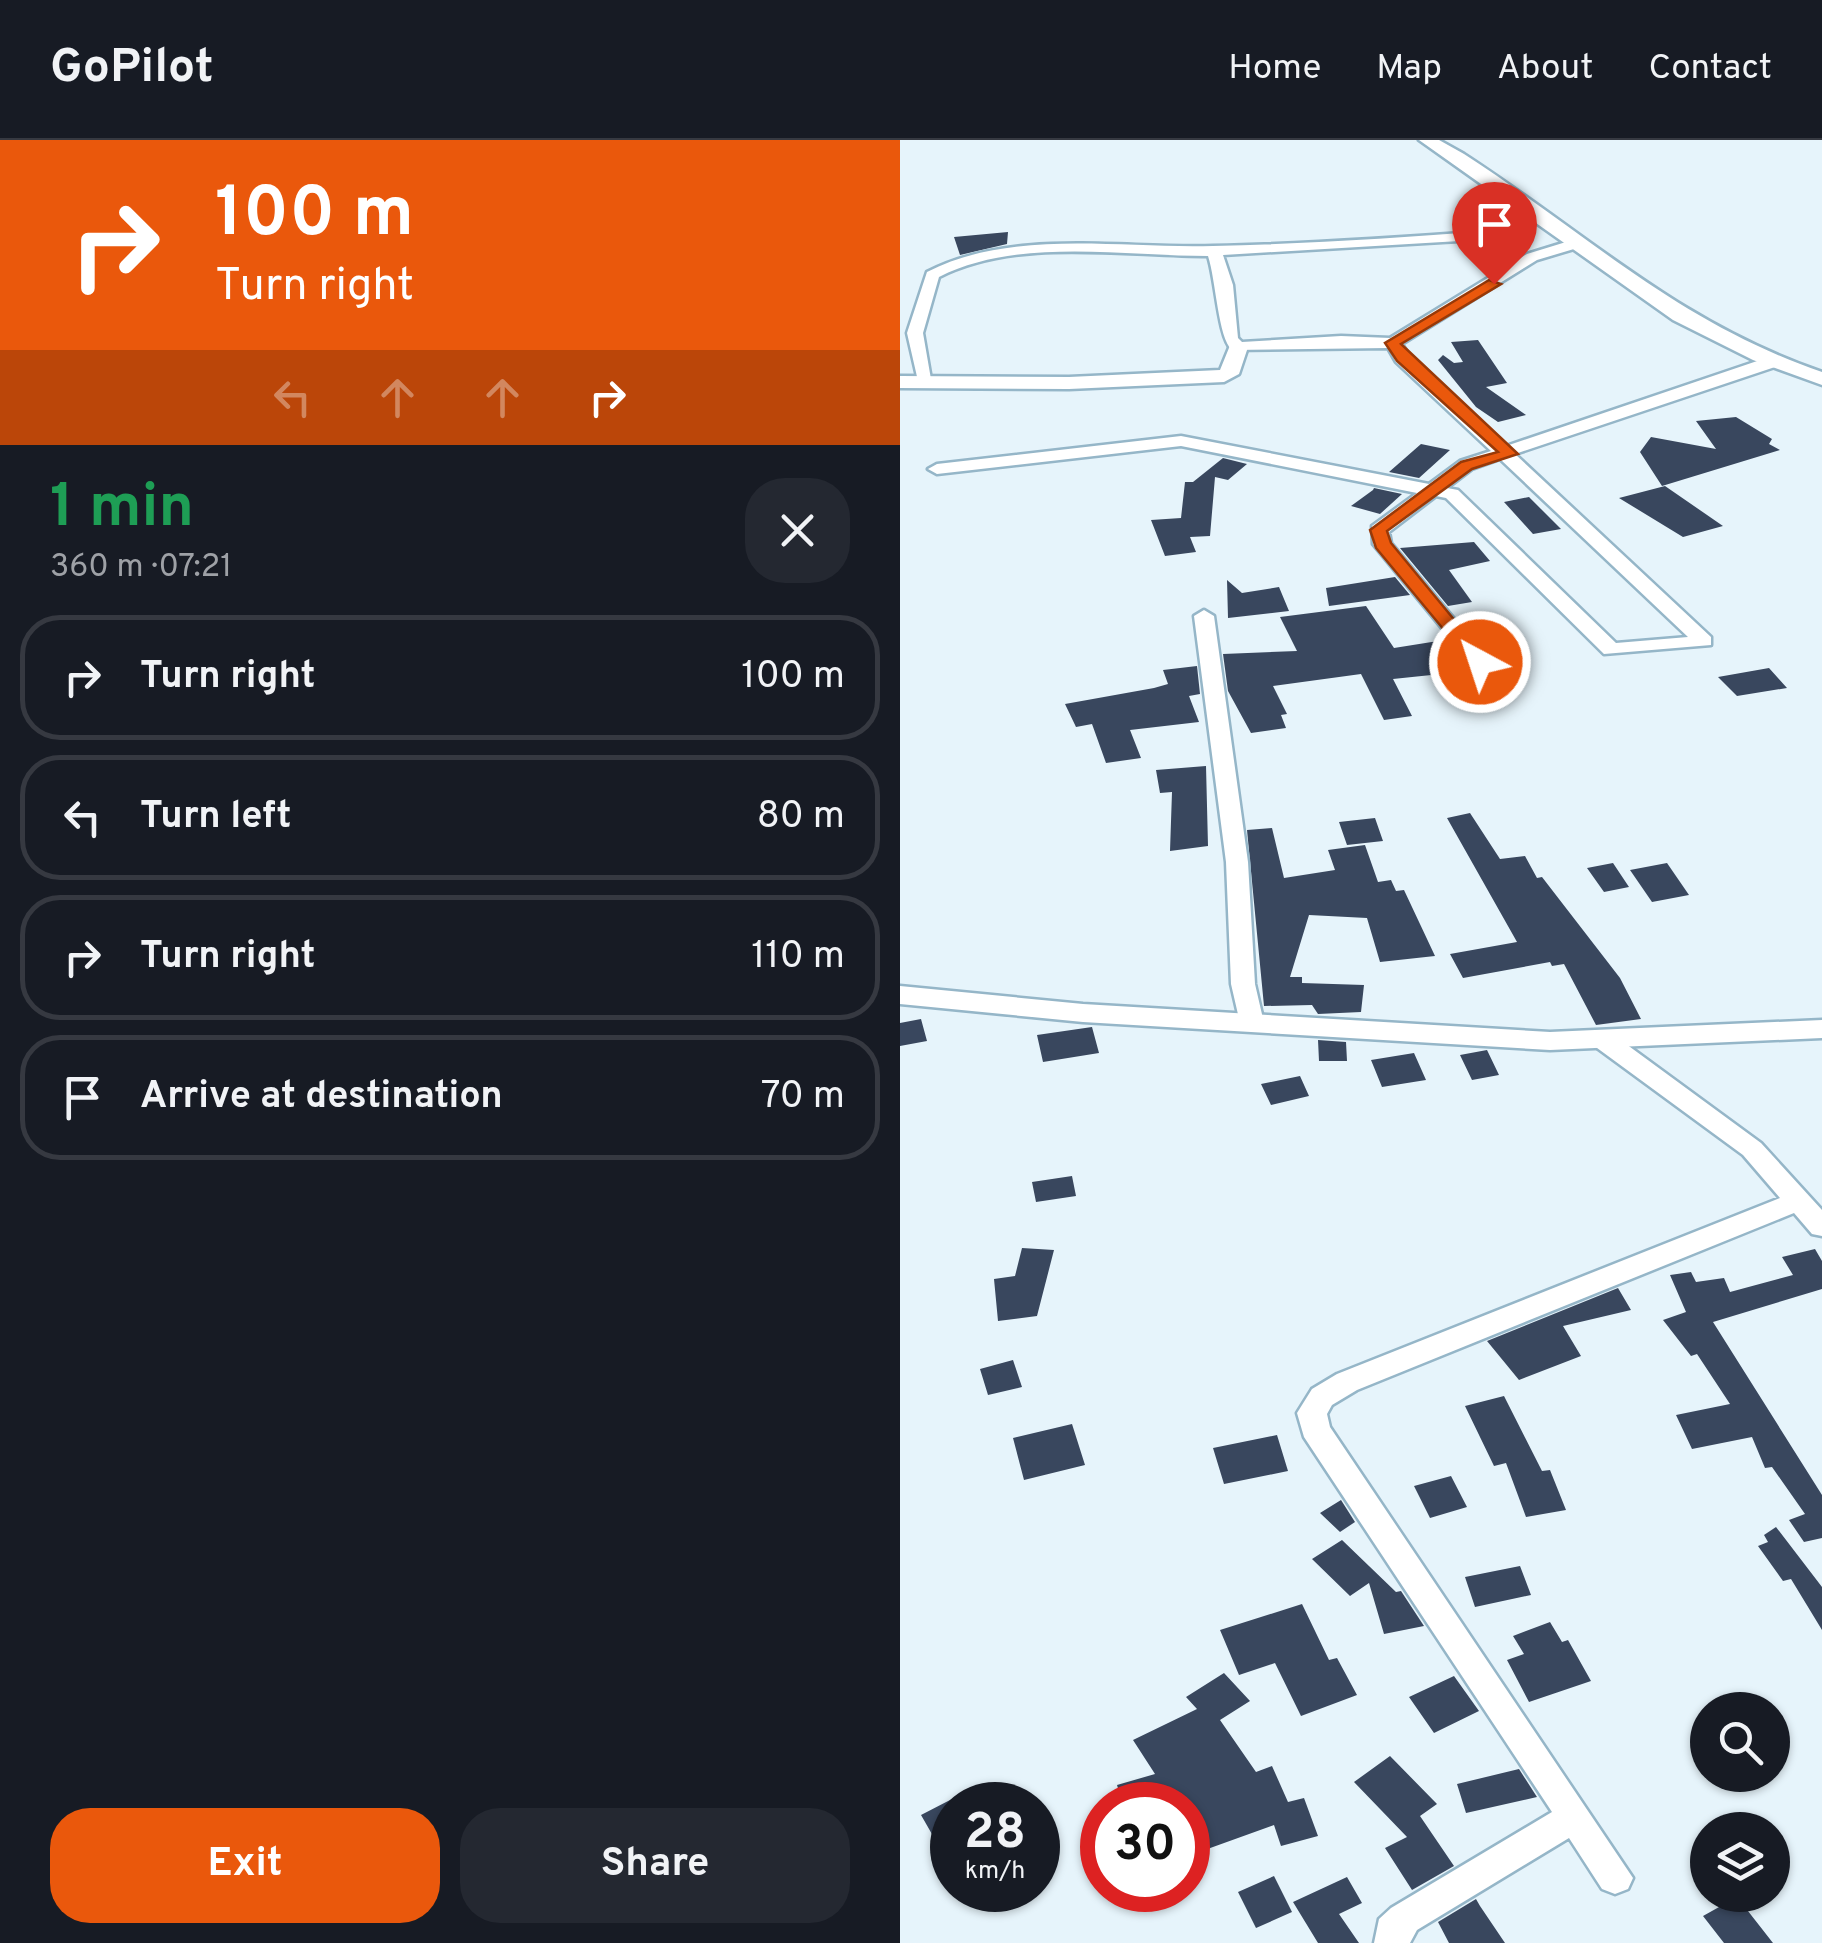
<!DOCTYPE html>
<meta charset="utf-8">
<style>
body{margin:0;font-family:Overpass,sans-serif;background:#242831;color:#f1f3f6;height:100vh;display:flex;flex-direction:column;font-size:38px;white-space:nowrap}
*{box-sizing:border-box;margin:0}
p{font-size:32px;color:#9ea1a6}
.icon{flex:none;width:55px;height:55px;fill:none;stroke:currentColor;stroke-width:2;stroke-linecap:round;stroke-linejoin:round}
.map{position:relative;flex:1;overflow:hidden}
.panel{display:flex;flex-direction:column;background:#171b24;width:900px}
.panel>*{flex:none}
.banner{background:#ea580c;color:#fff;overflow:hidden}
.tools{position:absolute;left:790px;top:1552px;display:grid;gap:20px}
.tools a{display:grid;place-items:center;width:100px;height:100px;border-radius:50%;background:#171b24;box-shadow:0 2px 8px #0004;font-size:50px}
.speed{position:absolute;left:30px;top:1642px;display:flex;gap:20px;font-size:50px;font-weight:700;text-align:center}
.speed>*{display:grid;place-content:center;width:130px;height:130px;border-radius:50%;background:#171b24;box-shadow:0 2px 8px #0004;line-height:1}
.speed small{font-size:25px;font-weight:400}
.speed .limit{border:15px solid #d22;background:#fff;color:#111}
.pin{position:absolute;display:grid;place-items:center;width:85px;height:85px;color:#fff;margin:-102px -42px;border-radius:50% 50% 50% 0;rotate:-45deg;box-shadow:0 0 10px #0007}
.pin .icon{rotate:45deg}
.me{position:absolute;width:110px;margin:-55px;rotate:320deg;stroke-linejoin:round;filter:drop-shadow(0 0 8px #0008)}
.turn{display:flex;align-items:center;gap:35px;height:210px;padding:0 50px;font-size:45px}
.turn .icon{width:130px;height:130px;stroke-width:2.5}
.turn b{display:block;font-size:70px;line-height:85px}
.lanes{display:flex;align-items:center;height:95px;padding:0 50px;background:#0003;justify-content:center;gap:50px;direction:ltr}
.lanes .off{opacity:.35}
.round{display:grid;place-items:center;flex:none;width:105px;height:105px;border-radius:40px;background:#242831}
.headline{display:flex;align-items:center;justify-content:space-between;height:170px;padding:0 50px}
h1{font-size:60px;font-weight:700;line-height:75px;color:#1e9e55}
.primary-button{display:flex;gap:20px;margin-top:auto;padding:20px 50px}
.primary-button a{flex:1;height:115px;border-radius:40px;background:#ea580c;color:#fff;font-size:40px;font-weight:700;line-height:115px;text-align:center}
.primary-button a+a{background:#242831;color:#f1f3f6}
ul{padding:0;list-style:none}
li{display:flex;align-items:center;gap:30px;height:125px;margin:0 20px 15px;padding:0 30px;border:5px solid #363941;border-radius:40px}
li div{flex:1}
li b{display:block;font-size:38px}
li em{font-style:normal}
header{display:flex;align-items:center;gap:60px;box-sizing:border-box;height:140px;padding:0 50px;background:#171b24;border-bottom:2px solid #363941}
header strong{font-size:48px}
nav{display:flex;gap:55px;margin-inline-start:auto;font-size:35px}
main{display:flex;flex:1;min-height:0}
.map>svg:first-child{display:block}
.building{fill:#39475e}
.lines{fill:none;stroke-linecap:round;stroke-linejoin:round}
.minor-casing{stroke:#95b6c8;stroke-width:5}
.tertiary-casing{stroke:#95b6c8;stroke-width:5}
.minor{fill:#fff;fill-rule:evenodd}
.tertiary{fill:#fff;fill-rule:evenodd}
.route{fill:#ea580c;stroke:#983908;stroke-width:2.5}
</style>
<header>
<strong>GoPilot</strong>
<nav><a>Home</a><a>Map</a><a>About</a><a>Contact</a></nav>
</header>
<main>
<section class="panel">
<div class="banner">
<div class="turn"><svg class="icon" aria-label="right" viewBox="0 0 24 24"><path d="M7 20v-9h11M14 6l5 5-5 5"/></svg><div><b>100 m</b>Turn right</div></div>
<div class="lanes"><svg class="icon off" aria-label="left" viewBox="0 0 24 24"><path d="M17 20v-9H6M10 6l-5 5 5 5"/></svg><svg class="icon off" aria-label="ahead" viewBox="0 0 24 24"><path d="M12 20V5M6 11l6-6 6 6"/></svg><svg class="icon off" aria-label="ahead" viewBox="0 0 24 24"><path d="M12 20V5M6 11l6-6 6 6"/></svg><svg class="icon" aria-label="right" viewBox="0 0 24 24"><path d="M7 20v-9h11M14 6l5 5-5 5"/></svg></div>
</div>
<div class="headline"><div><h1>1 min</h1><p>360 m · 07:21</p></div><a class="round"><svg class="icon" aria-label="close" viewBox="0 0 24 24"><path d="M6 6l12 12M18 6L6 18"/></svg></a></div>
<ul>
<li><svg class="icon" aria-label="right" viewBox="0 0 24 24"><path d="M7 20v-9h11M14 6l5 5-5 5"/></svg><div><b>Turn right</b></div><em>100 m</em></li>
<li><svg class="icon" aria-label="left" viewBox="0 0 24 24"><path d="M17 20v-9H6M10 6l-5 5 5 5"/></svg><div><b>Turn left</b></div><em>80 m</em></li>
<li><svg class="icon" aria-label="right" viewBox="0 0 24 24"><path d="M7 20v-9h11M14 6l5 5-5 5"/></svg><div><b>Turn right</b></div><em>110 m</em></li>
<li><svg class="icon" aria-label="arrive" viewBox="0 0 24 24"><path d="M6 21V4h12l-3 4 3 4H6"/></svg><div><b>Arrive at destination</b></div><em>70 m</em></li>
</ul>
<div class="primary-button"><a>Exit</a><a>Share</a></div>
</section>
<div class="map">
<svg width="922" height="1803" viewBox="0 0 922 1803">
<rect width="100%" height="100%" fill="#e6f4fb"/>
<path class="building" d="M108,92L107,104L60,115L54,97Z
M578,200L607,243L586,247L626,275L598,282L576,267L538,220L543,215L554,223L563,222L551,202Z
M836,277L872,299L869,304L880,310L762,346L740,312L751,297L816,309L796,281Z
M521,304L550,310L519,338L489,332Z
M323,318L347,324L328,340L315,337L310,396L290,397L296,412L265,416L251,380L281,378L285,342H293Z
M765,346L823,386L783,397L719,358Z
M473,350L474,348L502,354L480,374L451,366Z
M629,357L661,389L633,394L604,362Z
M574,402L590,421L549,430L572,462L548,466L500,408Z
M495,437L510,455L429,466L426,448Z
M327,440L342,453L379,447L389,471L328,478Z
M466,466L494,508L538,501L560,532L493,539L512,576L484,580L461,534L373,546L387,574L381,575L386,588L351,593L328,551L323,514L397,511L380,477Z
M297,526L300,554L289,556L299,582L230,590L241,618L206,623L192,584L176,587L165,564L254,548L268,544L263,530Z
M869,528L887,548L837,556L818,537Z
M306,626L308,706L270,711L272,652L260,653L256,630Z
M570,673L600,719L625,716L637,738L642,737L720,838L741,879L696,885L664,824L652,826L650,822L563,838L550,814L617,802L547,678Z
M475,678L483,701L447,705L439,682Z
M372,688L384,738L435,730L428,710L465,705L478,742L491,740L496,751L504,750L535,816L480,822L467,778L409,775L390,837H402V843L464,845L461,872L418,874L412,865L364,866L347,690Z
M713,723L729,747L704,752L687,728Z
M767,723L789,755L752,762L730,730Z
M21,879L27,901L0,906V883Z
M192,887L199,913L143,922L137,895Z
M418,900L446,902L447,921H419Z
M587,910L599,935L572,940L560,915Z
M514,913L526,940L482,947L471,920Z
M400,936L409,956L371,965L361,944Z
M172,1036L176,1056L136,1062L132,1042Z
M122,1108L154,1110L137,1176L98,1181L94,1139L115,1136Z
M915,1109L922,1121V1149L813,1182L922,1355V1398L904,1402L889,1380L905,1374L872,1327L865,1328L852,1297L792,1309L776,1275L830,1264L797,1214L791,1216L763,1180L786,1172L770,1135L791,1132L796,1142L824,1138L830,1152L893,1135L882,1117Z
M718,1148L731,1170L663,1186L681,1216L619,1240L587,1201Z
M113,1220L122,1247L88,1255L80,1229Z
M604,1256L642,1331L650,1330L666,1370L626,1377L606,1323L594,1326L565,1266Z
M172,1284L185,1325L124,1340L113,1298Z
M377,1295L388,1331L324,1344L313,1308Z
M551,1336L567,1367L530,1378L514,1346Z
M441,1360L455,1382L440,1392L420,1373Z
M876,1387L922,1447V1490L891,1439L883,1441L858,1406L868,1402L864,1395Z
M442,1400L496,1452L501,1451L524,1486L484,1494L469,1443L450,1456L412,1419Z
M620,1426L631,1455L575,1467L565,1437Z
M402,1464L429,1520L437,1518L457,1555L401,1576L375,1523L339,1535L320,1490Z
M650,1482L662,1502L668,1500L691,1541L629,1562L607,1520L624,1514L613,1496Z
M324,1533L350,1561L320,1580L356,1632L372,1626L388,1662L404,1658L418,1696L381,1706L374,1685L288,1716V1665H223L217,1645L255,1634L233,1600L297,1569L286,1557Z
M554,1536L579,1571L534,1593L509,1557Z
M490,1616L537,1664L520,1676L554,1726L512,1750L485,1708L507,1697L454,1642Z
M619,1629L637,1657L566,1673L557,1644Z
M52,1659V1729L21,1675Z
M374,1736L392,1772L356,1788L338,1752Z
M447,1737L462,1763L439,1774L459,1803H418L393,1762Z
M837,1757L873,1803H824L803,1776Z
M576,1759L580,1766L605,1803H549L538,1782Z"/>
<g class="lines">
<defs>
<path id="minor" d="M588,91L596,96L593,99L323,115L333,145L338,198L342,202L441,196L490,198L627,114L679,98L687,103L684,106L637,120L502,204L509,215L606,306L866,218H878V226L615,314L811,497V505L704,514L546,358L536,356L489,392L491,403L590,522L580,528L573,526L473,404L472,386L517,353L281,306L37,334L28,329L37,324L281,296L529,344L560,321L591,311L496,222L488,208L332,210C318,198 316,140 308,116C222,116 118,97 39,137L23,193L32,245L18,241L7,193L27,132C113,88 220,109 313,106C405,104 496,98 588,91ZM600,319L788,497L716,503L558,350L547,348L572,329Z
M304,470L314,476L348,722L355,844L364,883L352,891L340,883L331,844L326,722L294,476Z
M702,891L711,893L861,1003L922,1070V1096L912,1094L894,1073L457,1250L432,1265L427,1274L430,1287L733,1738L728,1749L715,1754L702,1749L669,1698L517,1790L510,1803H474L479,1779L491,1768L652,1672L404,1297L397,1273L412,1249L437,1234L880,1058L843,1015L693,905L690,899L693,893Z"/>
<path id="tertiary" d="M519,0H539L564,14C689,95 777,182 922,232V245L853,220L773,180Z
M331,203L348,207L339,234L324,242L169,249L0,248V236L169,237L320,230Z
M0,846L183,864L650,892L922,880V898L650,910L183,882L0,864Z"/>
</defs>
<use href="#minor" class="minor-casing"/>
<use href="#tertiary" class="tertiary-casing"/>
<use href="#minor" class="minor"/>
<use href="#tertiary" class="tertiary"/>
</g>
<path class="route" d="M589,140L601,144L501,204L618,314L572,329L487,391L491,403L589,522L580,528L574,526L476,408L470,390L561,322L598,312L497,221L485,203Z"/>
</svg>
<div class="tools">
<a><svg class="icon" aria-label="search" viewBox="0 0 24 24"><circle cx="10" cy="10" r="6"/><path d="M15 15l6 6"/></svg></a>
<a><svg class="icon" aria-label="layers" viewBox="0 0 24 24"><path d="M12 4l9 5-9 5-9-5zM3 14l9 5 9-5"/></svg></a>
</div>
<div class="speed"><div>28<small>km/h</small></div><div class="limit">30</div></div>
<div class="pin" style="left:594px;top:144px;background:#d93025"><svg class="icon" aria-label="arrive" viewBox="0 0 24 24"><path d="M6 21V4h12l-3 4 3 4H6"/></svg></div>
<svg class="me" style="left:580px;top:522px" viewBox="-20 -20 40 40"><circle r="17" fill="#ea580c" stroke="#fff" stroke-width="3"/><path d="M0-11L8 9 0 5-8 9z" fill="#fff"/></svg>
</div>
</main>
